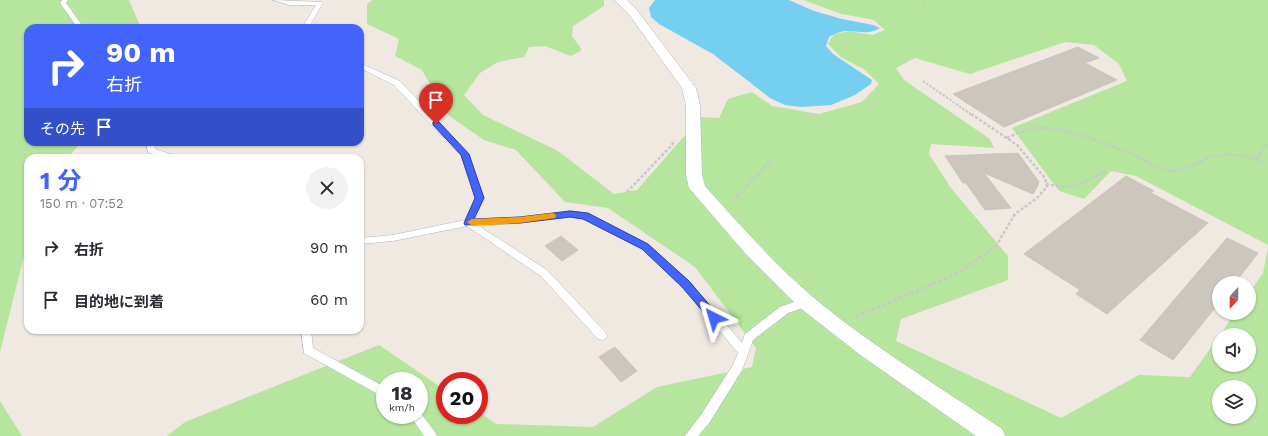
<!DOCTYPE html>
<html lang="ja">
<meta charset="utf-8">
<style>
body{margin:0;font-family:"Work Sans","Noto Sans JP",sans-serif;background:#f2f2f3;color:#2b2b33;height:100vh;display:flex;flex-direction:column;font-size:15px;white-space:nowrap}
*{box-sizing:border-box;margin:0}
p{font-size:13px;color:#7c7c81}
.icon{flex:none;width:22px;height:22px;fill:none;stroke:currentColor;stroke-width:2;stroke-linecap:round;stroke-linejoin:round}
.map{position:relative;flex:1;overflow:hidden}
.drawer{position:absolute;left:24px;top:154px;width:340px;height:180px;display:flex;flex-direction:column;background:#fff;border-radius:12px;box-shadow:0 1px 3px #0004}
.drawer>*{flex:none}
.guide{position:absolute;left:24px;top:24px;width:340px;height:122px;border-radius:12px;box-shadow:0 1px 3px #0004;background:#4264fb;color:#fff;overflow:hidden}
.needle{width:26px;rotate:201deg}
.buttons{position:absolute;left:1212px;top:276px;display:grid;gap:8px}
.buttons a{display:grid;place-items:center;width:44px;height:44px;border-radius:50%;background:#fff;box-shadow:0 1px 3px #0004;font-size:20px}
.speed{position:absolute;left:376px;top:372px;display:flex;gap:8px;font-size:20px;font-weight:700;text-align:center}
.speed>*{display:grid;place-content:center;width:52px;height:52px;border-radius:50%;background:#fff;box-shadow:0 1px 3px #0004;line-height:1}
.speed small{font-size:10px;font-weight:400}
.speed .limit{border:6px solid #d22;background:#fff;color:#111}
.pin{position:absolute;display:grid;place-items:center;width:34px;height:34px;color:#fff;margin:-41px -17px;border-radius:50% 50% 50% 0;rotate:-45deg;box-shadow:0 0 4px #0007}
.pin .icon{rotate:45deg}
.me{position:absolute;width:44px;margin:-22px;rotate:320deg;stroke-linejoin:round;filter:drop-shadow(0 0 3px #0008)}
.turn{display:flex;align-items:center;gap:14px;height:84px;padding:0 16px;font-size:18px}
.turn .icon{width:52px;height:52px;stroke-width:2.5}
.turn b{display:block;font-size:28px;line-height:34px}
.then{display:flex;align-items:center;height:38px;padding:0 16px;background:#0003;gap:8px;font-size:15px}
.round{display:grid;place-items:center;flex:none;width:42px;height:42px;border-radius:21px;background:#f2f2f3}
.overview{display:flex;align-items:center;justify-content:space-between;height:68px;padding:0 16px}
h1{font-size:24px;font-weight:700;line-height:30px;color:#4264fb}
ul{padding:0;list-style:none}
li{display:flex;align-items:center;gap:12px;height:52px;padding:0 16px}
li div{flex:1}
li b{display:block;font-size:15px}
li em{font-style:normal}
.map>svg:first-child{display:block}
.green{fill:#b6e59e;fill-rule:evenodd}
.water{fill:#75cff0}
.building{fill:#cbc7bf;stroke:#cbc5ba}
.lines{fill:none;stroke-linecap:round;stroke-linejoin:round}
.lane-casing{stroke:#b4b7c1;stroke-width:1}
.street-casing{stroke:#b4b7c1;stroke-width:1}
.path-far2{stroke:#c9c9c9;stroke-width:2;stroke-dasharray:2.5 1.5;stroke-linecap:butt}
.path-far1{stroke:#c9c9c9;stroke-width:2.5;stroke-dasharray:3 2;stroke-linecap:butt}
.path{stroke:#c9c9c9;stroke-width:3;stroke-dasharray:3.5 2.5;stroke-linecap:butt}
.lane{fill:#fff;fill-rule:evenodd}
.street{fill:#fff;fill-rule:evenodd}
.route{fill:#4264fb;stroke:#2b41a3}
.slow{fill:#f59e0b}
</style>
<div class="map">
<svg width="1268" height="436" viewBox="0 0 1268 436">
<rect width="100%" height="100%" fill="#efe9e1"/>
<path class="green" d="M0,0H129L141,28H28V142H81L68,158H28V240L0,352Z
M372,0H604V6L573,26L572,36L582,50L571,56L545,46L529,47L524,57L498,62L480,73L464,95L483,115L558,151L614,194L637,190L701,117L719,118L728,99L752,92L772,106L819,114L862,102L879,84L864,69L842,58L828,44L834,34L850,31L872,35L885,30L874,20L842,14L803,0H1268V245L1136,176L1111,171L1084,199L1059,191L1012,128L1127,81L1119,64L1094,45L1065,42L970,74L915,58L896,68L904,80L990,139L994,148L931,144L929,154L951,188L1008,256V280L901,319L896,341L1061,418L1139,375L1190,377L1219,336V365H1249V335H1220L1235,313H1249V293L1263,273L1268,248V436H167L185,422L379,345L445,390V415H479V412L496,424L593,427L657,387L752,367L756,348L695,267L608,208L565,202L516,150L484,140L448,115L422,70L395,56L399,39L367,24V4ZM385,381H419V415H385ZM1219,387H1249V417H1219Z
M0,401L22,436H0Z"/>
<path class="water" d="M655,0H789L814,11L842,19L873,25L880,28C863,39 850,23 829,37L826,46L833,54L872,80L871,84L855,95L831,105L801,107L785,105L770,98L713,54L659,24L651,17L649,8Z"/>
<path class="building" d="M1078,47L1099,58L1085,63L1117,80L1004,127L953,94Z
M1018,153L1039,182L1037,187L1033,194L984,173L1011,208L985,210L966,183H963L945,156Z
M1126,176L1154,191L1151,193L1208,223L1107,314L1076,294L1080,290L1024,254Z
M561,236L578,250L562,261L545,246Z
M1227,238L1258,253L1235,283H1219V303L1173,360L1140,340Z
M615,347L637,371L621,382L599,357Z"/>
<g class="lines">
<defs>
<path id="lane" d="M62,0H68L66,3L84,28H78L60,3Z
M273,0L322,2L323,3L311,23L315,28H309L305,23L316,5H289Z
M360,63L400,81L468,153L484,198L474,219L520,217L570,211L588,214L648,245L689,281L742,343L745,334L780,307L806,298L810,299L811,302L810,305L788,313L753,340L742,370L709,423L698,436H685L701,415L733,365L738,353L683,287L642,249L583,219L570,217L520,223L479,226L547,270L606,333L607,336L606,339L602,340L598,339L541,276L467,226L393,241L360,244V238L393,235L465,220L476,198L461,156L394,85L360,68Z
M146,142H154L155,149L176,156L177,158H165L148,152Z
M301,330H311L313,348L385,387V398L304,353Z
M419,411L435,432L437,436H424L410,415H419Z"/>
<path id="street" d="M614,0H627L636,9L696,88L700,105L702,175L705,186C739,224 774,264 813,297C870,345 940,387 1002,429L1005,436H976L859,354L799,307L745,253L689,188L686,175V105L682,88L628,13Z"/>
</defs>
<use href="#lane" class="lane-casing"/>
<use href="#street" class="street-casing"/>
<path class="path-far2" d="M924,4L925,0
M923,81L972,115"/>
<path class="path-far1" d="M971,114L1017,145L1045,178L1047,187L1037,198L1015,214L996,246L979,258
M1007,138C1016,134 1026,129 1036,128C1061,125 1112,145 1135,156C1147,161 1156,169 1169,171C1182,172 1192,165 1203,160C1225,150 1247,155 1268,164
M1257,159L1264,145H1268
M1046,184C1080,191 1077,184 1105,171
M627,192L672,145L674,140
M733,201L772,159"/>
<path class="path" d="M855,317L956,274L981,257"/>
<use href="#lane" class="lane"/>
<use href="#street" class="street"/>
</g>
<path class="route" d="M436,121L439,122L469,154L484,198L474,219L520,217L570,211L588,213L648,244L689,281L718,315L720,318L718,321L714,322L711,321L682,287L642,249L583,219L570,217L520,223L465,225L464,223L475,198L461,155L433,125V122Z"/>
<path class="slow" d="M552,213L555,214L556,216L555,218L520,223L472,226L467,222L472,219L520,217Z"/>
</svg>
<div class="buttons">
<a><svg class="needle" viewBox="-14 -14 28 28"><path d="M0-13l5 13h-10z" fill="#e53935"/><path d="M0 13l5-13h-10z" fill="#7c7c81"/></svg></a>
<a><svg class="icon" aria-label="sound" viewBox="0 0 24 24"><path d="M4 9h4l5-4v14l-5-4H4zM17 9q2 3 0 6"/></svg></a>
<a><svg class="icon" aria-label="layers" viewBox="0 0 24 24"><path d="M12 4l9 5-9 5-9-5zM3 14l9 5 9-5"/></svg></a>
</div>
<div class="speed"><div>18<small>km/h</small></div><div class="limit">20</div></div>
<div class="pin" style="left:436px;top:124px;background:#d93025"><svg class="icon" aria-label="arrive" viewBox="0 0 24 24"><path d="M6 21V4h12l-3 4 3 4H6"/></svg></div>
<svg class="me" style="left:714px;top:318px" viewBox="-20 -20 40 40"><path d="M0-17L14 15 0 8-14 15z" fill="#4264fb" stroke="#fff" stroke-width="4"/></svg>
<div class="guide">
<div class="turn"><svg class="icon" aria-label="right" viewBox="0 0 24 24"><path d="M7 20v-9h11M14 6l5 5-5 5"/></svg><div><b>90 m</b>右折</div></div>
<div class="then">その先<svg class="icon" aria-label="arrive" viewBox="0 0 24 24"><path d="M6 21V4h12l-3 4 3 4H6"/></svg></div>
</div>
<section class="drawer">
<div class="overview"><div><h1>1 分</h1><p>150 m · 07:52</p></div><a class="round"><svg class="icon" aria-label="close" viewBox="0 0 24 24"><path d="M6 6l12 12M18 6L6 18"/></svg></a></div>
<ul>
<li><svg class="icon" aria-label="right" viewBox="0 0 24 24"><path d="M7 20v-9h11M14 6l5 5-5 5"/></svg><div><b>右折</b></div><em>90 m</em></li>
<li><svg class="icon" aria-label="arrive" viewBox="0 0 24 24"><path d="M6 21V4h12l-3 4 3 4H6"/></svg><div><b>目的地に到着</b></div><em>60 m</em></li>
</ul>
</section>
</div>
